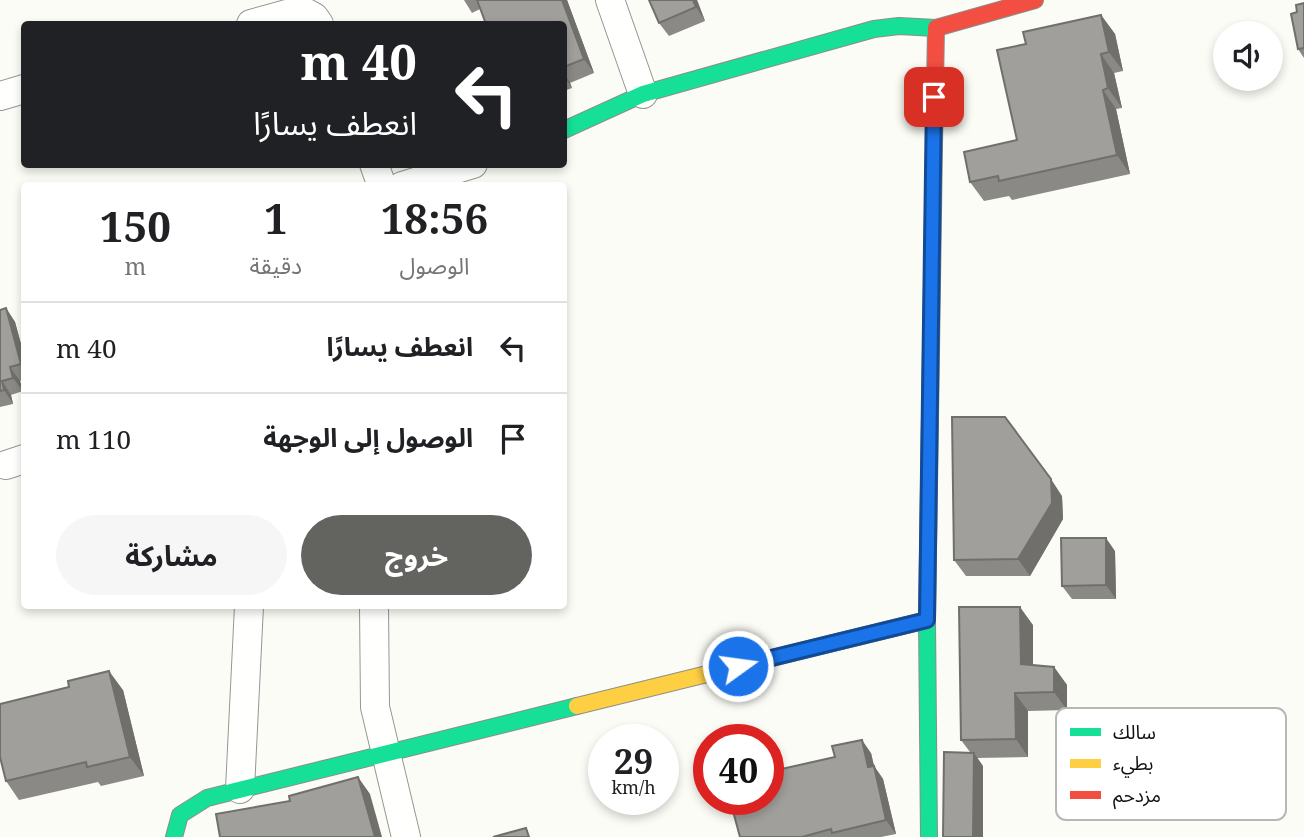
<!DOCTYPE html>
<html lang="ar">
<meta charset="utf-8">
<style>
body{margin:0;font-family:"Noto Serif","Noto Sans Arabic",serif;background:#f6f6f6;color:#202124;direction:rtl;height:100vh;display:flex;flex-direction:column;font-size:26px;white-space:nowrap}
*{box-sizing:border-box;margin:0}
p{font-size:23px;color:#757577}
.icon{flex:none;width:38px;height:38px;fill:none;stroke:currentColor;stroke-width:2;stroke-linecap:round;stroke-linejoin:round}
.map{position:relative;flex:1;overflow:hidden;direction:ltr}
.details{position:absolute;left:21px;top:182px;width:546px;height:427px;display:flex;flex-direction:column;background:#fff;border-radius:7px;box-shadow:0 4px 10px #0003;direction:rtl}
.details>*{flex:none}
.banner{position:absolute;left:21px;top:21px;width:546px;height:147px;border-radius:7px;box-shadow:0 4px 10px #0003;direction:rtl;background:#202124;color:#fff;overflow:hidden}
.tools{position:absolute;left:1213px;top:21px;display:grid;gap:14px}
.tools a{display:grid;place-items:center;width:70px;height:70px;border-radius:50%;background:#fff;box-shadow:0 4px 10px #0003;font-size:35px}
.speed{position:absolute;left:588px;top:724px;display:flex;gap:14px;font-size:35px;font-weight:700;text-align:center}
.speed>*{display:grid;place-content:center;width:91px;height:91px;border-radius:50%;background:#fff;box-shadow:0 4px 10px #0003;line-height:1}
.speed small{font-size:18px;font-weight:400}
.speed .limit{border:10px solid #d22;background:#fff;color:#111}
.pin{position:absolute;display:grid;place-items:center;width:60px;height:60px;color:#fff;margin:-30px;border-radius:14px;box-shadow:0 4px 10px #0006}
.me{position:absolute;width:77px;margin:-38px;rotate:76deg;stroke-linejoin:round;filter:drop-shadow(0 0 5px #0008)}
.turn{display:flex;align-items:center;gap:24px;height:147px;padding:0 35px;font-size:32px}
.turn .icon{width:91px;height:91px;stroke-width:2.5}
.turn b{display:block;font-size:49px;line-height:60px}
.eta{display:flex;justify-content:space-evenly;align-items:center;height:119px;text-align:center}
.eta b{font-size:42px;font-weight:700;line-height:49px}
.action{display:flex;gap:14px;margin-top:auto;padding:14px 35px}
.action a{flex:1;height:80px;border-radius:42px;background:#636360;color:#fff;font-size:28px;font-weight:700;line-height:80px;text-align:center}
.action a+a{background:#f6f6f6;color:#202124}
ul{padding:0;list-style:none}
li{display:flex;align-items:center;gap:21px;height:91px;padding:0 35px;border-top:2px solid #e0e0e0}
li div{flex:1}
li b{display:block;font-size:26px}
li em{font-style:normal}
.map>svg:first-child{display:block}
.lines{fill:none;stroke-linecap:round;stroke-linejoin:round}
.street-casing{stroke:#969694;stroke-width:30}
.fast-casing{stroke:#8d8d8a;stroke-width:18}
.slow-casing{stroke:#8d8d8a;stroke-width:18}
.jam-casing{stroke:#8d8d8a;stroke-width:18}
.street{stroke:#fffffe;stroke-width:28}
.fast{stroke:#16e098;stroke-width:16}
.slow{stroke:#ffcf43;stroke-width:16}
.jam{stroke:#f24e42;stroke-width:16}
.wall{fill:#8a8985}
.shaded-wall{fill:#706f6c}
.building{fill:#a09f9b;stroke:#706f6c;stroke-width:2}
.route-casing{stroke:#114b97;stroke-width:18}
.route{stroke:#1a73e8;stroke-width:12}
.key{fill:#fff;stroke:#b7b7b7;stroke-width:2}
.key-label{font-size:19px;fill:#101010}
</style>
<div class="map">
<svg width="1304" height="837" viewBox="0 0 1304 837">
<rect width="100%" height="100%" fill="#fcfcf6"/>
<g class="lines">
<defs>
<path id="street" d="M610,0L643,94
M251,24L301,10L314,17L319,24
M0,96L24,89
M374,164L382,186
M402,186L473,164
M6,465L24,459
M374,606L375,707L406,837
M240,789L249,606"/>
<path id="fast" d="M564,130L643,94L874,29L899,26L936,28
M841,641L927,620
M174,837L180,815L207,798L577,706
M929,837L927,620L930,419"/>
<path id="slow" d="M930,419L934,145
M577,706L841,641"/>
<path id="jam" d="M934,145L936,28L1035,0"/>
</defs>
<use href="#street" class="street-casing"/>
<use href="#fast" class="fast-casing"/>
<use href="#slow" class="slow-casing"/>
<use href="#jam" class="jam-casing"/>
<use href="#street" class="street"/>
<use href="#fast" class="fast"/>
<use href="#slow" class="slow"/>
<use href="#jam" class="jam"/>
</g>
<path class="wall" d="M464,0H567L594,73L570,83L572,88L564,91V24L480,9L472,13Z
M649,0H697L705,21L669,36L659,23Z
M1304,3V58L1298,49L1297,12Z
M1101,15L1115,34L1123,71L1114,73L1122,108L1116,109L1130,174L1012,200L1009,196L984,201L970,182L1017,140L1026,44Z
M6,308L15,322L24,355V379L20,381L23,391L11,395L13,404L0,407V310Z
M1062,496L1063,519L1030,576H966L954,560Z
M1115,551L1116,599H1072L1062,586Z
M1033,625V665L1054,667L1067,685V710L1028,711V757L977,758L983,766L970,752L961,740Z
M123,690L144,776L101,786L98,782L19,800L6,781Z
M871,753L874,766L883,779L896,834L881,837H740Z"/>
<path class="shaded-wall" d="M562,0H567L594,73L584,59Z
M693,0H697L705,21L696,7Z
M1101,15L1115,34L1123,71L1109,52Z
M1101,54L1114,73L1122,108L1108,88Z
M564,73L570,83L572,88L564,76Z
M1103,90L1116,109L1130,174L1117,155Z
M6,308L15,322L24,355V369L21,364Z
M10,367L20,381L23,391L13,378Z
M2,381L11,395L13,404L4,390Z
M1051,479L1062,496L1063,519L1030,576L1018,559Z
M1106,538L1115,551L1116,599L1106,585Z
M1020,607L1033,625V682L1021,664Z
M1054,667L1067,685V710L1054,692Z
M109,671L123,690L144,776L130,757Z
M1015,693L1028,711V757L1016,739Z
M862,740L871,753L874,766L883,779L896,834L886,820L868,767Z
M974,753L983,766V837H973Z
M358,777L370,794L382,837H375Z"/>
<path class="building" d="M477,0H562L584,59L564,67V24H486Z
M649,0H693L696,7L659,23Z
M1304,3V48L1298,49L1291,14L1297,12L1296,5Z
M1101,15L1109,52L1101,54L1108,88L1103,90L1117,155L999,181L998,176L970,182L964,152L1017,140L997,50L1026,44L1023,32Z
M6,308L21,364L10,367L13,378L2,381L4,390L0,391V310Z
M952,417H1005L1051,479L1052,503L1018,559L954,560Z
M1061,538H1106V585L1062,586Z
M959,607H1020L1021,664L1054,667V692L1015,693L1016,739L961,740Z
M109,671L130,757L87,767L86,762L6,781L0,757V704L69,687L68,681Z
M862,740L868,767L874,766L886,820L832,833L831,829L802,837H740L730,800H768V772L835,757L832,746Z
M944,752L974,753L973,837H943Z
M358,777L375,837H220L216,814L290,801L289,796Z
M526,828L529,837H493Z"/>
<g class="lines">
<defs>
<path id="route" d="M738,666L927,620L934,97"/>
</defs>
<use href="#route" class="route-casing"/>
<use href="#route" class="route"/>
</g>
<rect x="1056" y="708" width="230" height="112" rx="10" class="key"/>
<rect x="1070" y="728" width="31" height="8" fill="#16e098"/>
<rect x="1070" y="759" width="31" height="9" fill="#ffcf43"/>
<rect x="1070" y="791" width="31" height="8" fill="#f24e42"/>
<g class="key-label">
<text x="1113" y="739">سالك</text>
<text x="1113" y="770">بطيء</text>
<text x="1113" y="802">مزدحم</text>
</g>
</svg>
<div class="tools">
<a><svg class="icon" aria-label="sound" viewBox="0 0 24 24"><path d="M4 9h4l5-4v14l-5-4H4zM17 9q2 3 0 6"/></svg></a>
</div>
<div class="speed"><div>29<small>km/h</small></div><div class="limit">40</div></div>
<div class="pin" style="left:934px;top:97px;background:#d93025"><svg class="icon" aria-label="arrive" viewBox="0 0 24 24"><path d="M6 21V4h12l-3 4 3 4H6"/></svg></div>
<svg class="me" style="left:738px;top:666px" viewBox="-20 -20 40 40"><circle r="17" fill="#1a73e8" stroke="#fff" stroke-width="3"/><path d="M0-11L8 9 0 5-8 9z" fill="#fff"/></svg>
<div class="banner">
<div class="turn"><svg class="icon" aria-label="left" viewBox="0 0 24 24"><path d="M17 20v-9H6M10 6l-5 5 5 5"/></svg><div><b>40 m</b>انعطف يسارًا</div></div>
</div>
<section class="details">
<div class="eta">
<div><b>18:56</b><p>الوصول</p></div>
<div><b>1</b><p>دقيقة</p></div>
<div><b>150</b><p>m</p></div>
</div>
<ul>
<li><svg class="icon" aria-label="left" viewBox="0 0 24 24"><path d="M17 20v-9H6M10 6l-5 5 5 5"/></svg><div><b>انعطف يسارًا</b></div><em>40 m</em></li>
<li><svg class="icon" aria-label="arrive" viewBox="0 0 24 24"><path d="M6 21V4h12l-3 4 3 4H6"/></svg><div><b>الوصول إلى الوجهة</b></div><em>110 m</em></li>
</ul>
<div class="action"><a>خروج</a><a>مشاركة</a></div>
</section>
</div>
